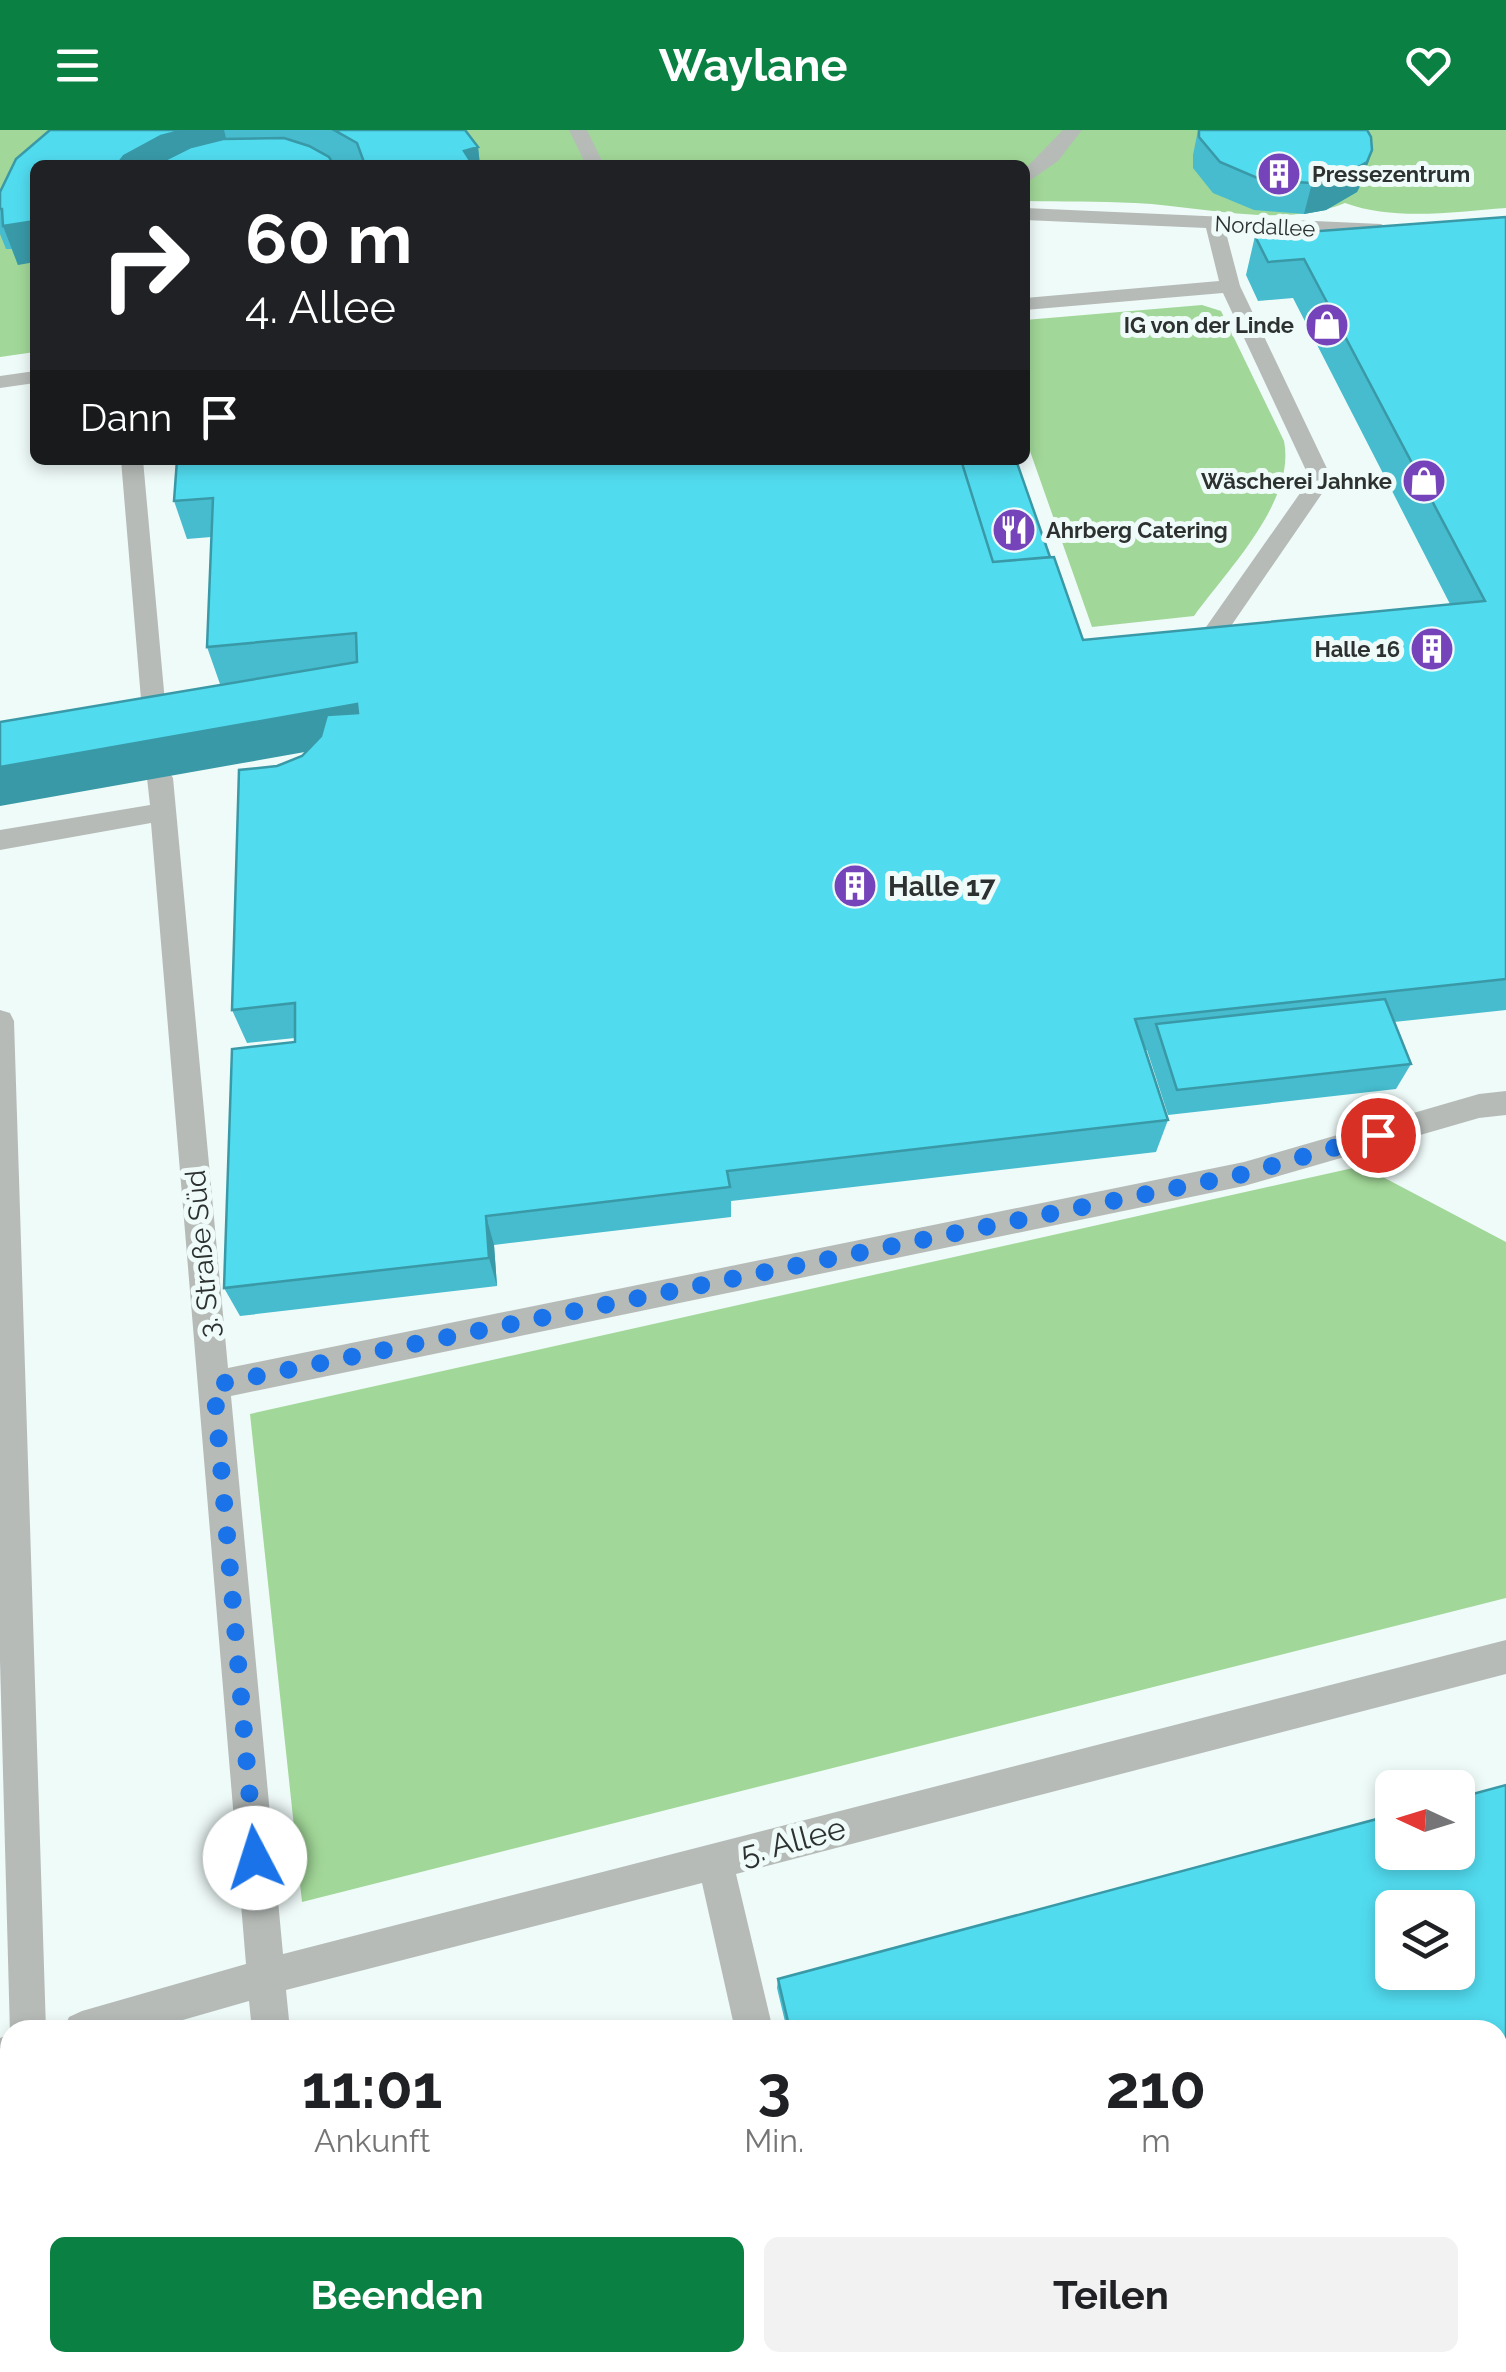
<!DOCTYPE html>
<html lang="de">
<meta charset="utf-8">
<style>
body{margin:0;font-family:Raleway,sans-serif;background:#f2f2f2;color:#202124;height:100vh;display:flex;flex-direction:column;font-size:38px;white-space:nowrap}
*{box-sizing:border-box;margin:0}
p{font-size:32px;color:#757577}
.icon{flex:none;width:55px;height:55px;fill:none;stroke:currentColor;stroke-width:2;stroke-linecap:round;stroke-linejoin:round}
.map{position:relative;flex:1;overflow:hidden}
.panel{position:absolute;left:0px;top:1890px;width:1508px;height:352px;display:flex;flex-direction:column;background:#fff;border-radius:30px 30px 0 0;box-shadow:0 5px 15px #0003}
.panel>*{flex:none}
.hud{position:absolute;left:30px;top:30px;width:1000px;height:305px;border-radius:15px;box-shadow:0 5px 15px #0003;background:#202124;color:#fff;overflow:hidden}
.needle{width:65px;rotate:274deg}
.fabs{position:absolute;left:1375px;top:1640px;display:grid;gap:20px}
.fabs a{display:grid;place-items:center;width:100px;height:100px;border-radius:15px;background:#fff;box-shadow:0 5px 15px #0003;font-size:50px}
.pin{position:absolute;display:grid;place-items:center;width:85px;height:85px;color:#fff;margin:-42px;border:5px solid #fff;border-radius:50%;box-shadow:0 2px 10px #0007}
.me{position:absolute;width:110px;margin:-55px;rotate:355deg;stroke-linejoin:round;filter:drop-shadow(0 0 8px #0008)}
.turn{display:flex;align-items:center;gap:35px;height:210px;padding:0 50px;font-size:45px}
.turn .icon{width:130px;height:130px;stroke-width:2.5}
.turn b{display:block;font-size:70px;line-height:85px}
.then{display:flex;align-items:center;height:95px;padding:0 50px;background:#0003;gap:20px;font-size:38px}
.eta{display:flex;justify-content:space-evenly;align-items:center;height:170px;text-align:center}
.eta b{font-size:60px;font-weight:700;line-height:70px}
.action{display:flex;gap:20px;margin-top:auto;padding:20px 50px}
.action a{flex:1;height:115px;border-radius:15px;background:#0b8043;color:#fff;font-size:40px;font-weight:700;line-height:115px;text-align:center}
.action a+a{background:#f2f2f2;color:#202124}
header{display:flex;justify-content:space-between;align-items:center;height:130px;padding:0 50px;background:#0b8043;color:#fff;font-size:45px;font-weight:700}
.map>svg:first-child{display:block}
.green{fill:#a1d798}
.lines{fill:none;stroke-linecap:round;stroke-linejoin:round}
.lane{fill:#b6bbb8;fill-rule:evenodd}
.wall{fill:#46bcce;fill-rule:evenodd}
.shaded-wall{fill:#3999a7}
.building{fill:#51dbef;stroke:#3999a7;stroke-width:2.5;fill-rule:evenodd}
.route{stroke:#1a73e8;stroke-width:18;stroke-dasharray:0 32.4}
.labels{text-anchor:middle;stroke-width:10;stroke-linejoin:round;paint-order:stroke}
.far-poi-label{font-size:22px;font-weight:bold;fill:#2d3231;stroke:#effbf9;text-anchor:end}
.far-street-label{font-size:22px;fill:#2d3231;stroke:#effbf9}
.poi-label{font-size:28px;font-weight:bold;fill:#2d3231;stroke:#effbf9;text-anchor:start}
.street-label{font-size:28px;fill:#2d3231;stroke:#effbf9}
.near-street-label{font-size:32px;fill:#2d3231;stroke:#effbf9}
</style>
<header><svg class="icon" aria-label="menu" viewBox="0 0 24 24"><path d="M4 6h16M4 12h16M4 18h16"/></svg>Waylane<svg class="icon" aria-label="heart" viewBox="0 0 24 24"><path d="M12 20l-8-8c-3-5 5-10 8-4 3-6 11-1 8 4z"/></svg></header>
<div class="map">
<svg width="1506" height="2242" viewBox="0 0 1506 2242">
<rect width="100%" height="100%" fill="#effbf9"/>
<path class="green" d="M0,0H1506V78C1454,82 1394,91 1345,73C1281,99 1202,76 1135,73C1098,71 1062,72 1025,71V35H35V222L0,227Z
M1202,175L1221,181L1284,311C1296,371 1228,439 1194,486L1092,497L1025,307V190Z
M1362,1036L1506,1112V1468L302,1772L250,1284Z"/>
<g class="lines">
<path class="lane" d="M569,0H587L604,35H586Z
M1063,0H1082L1058,31L1025,54V39Z
M1025,78L1381,94L1391,100L1381,106L1225,99L1240,156L1332,349L1207,531L1194,533L1182,525L1192,517L1310,349L1223,163L1025,180V168L1219,151L1206,98L1025,90Z
M35,241V253L0,258V246Z
M121,330H143L168,605L156,614L144,605Z
M160,639L169,642L173,648L228,1238L1244,1032L1479,964L1506,961V985L1479,988L1244,1056L231,1266L283,1824L1506,1510V1544L736,1744L773,1900H735L702,1753L286,1860L290,1900H252L249,1871L148,1900H63L69,1887L82,1881L246,1834L151,693L0,720V700L150,675L147,648L151,642Z
M0,880L10,883L14,891L46,1900H10V1943L0,1947V1908L10,1904L0,1531Z
M12,2232H54V2242H12Z
M280,2232H322L323,2242H281Z
M808,2232H850L853,2242H811Z"/>
</g>
<path class="wall" d="M50,0H465L478,17L480,35H35L18,135L12,119H6L0,104V62Z
M1198,0H1367L1363,50L1357,62L1326,80L1304,84L1254,80L1213,63L1193,38V25Z
M1506,87V880L1394,892L1411,934L1396,959L1168,985L1147,920H1145L1168,990L1156,1022L731,1071V1087L494,1115L497,1156L240,1186L224,1158L295,908L247,913L232,880L277,636L302,626L306,622L234,553L220,554L207,517L211,407L187,409L174,371L177,330L1050,427L1083,510L1450,474L1293,168L1258,171L1246,145L1255,106Z
M1506,1655V2242H865L863,2232H1498V1900H787L777,1858L778,1849L1392,1685V1722H1458V1668ZM1392,1778H1458V1842H1392Z"/>
<path class="shaded-wall" d="M184,0H224L231,28L206,35H117L124,26L161,6Z
M478,17L480,35H466L464,21Z
M1372,20L1363,50L1357,62L1326,80L1304,84L1312,53Z
M35,91V132L18,135L3,96Z
M357,574L367,611L0,676V637Z
M486,1086L494,1115L497,1156L489,1128Z"/>
<path class="building" d="M50,0H184L161,6L124,26L117,35H35V91L3,96L2,79H0V62L16,29Z
M334,0H465L478,17L464,21L473,35H365L357,13Z
M1199,0H1367L1371,7L1372,20L1367,32L1335,50L1312,53L1262,50L1220,32L1199,7Z
M284,8L309,16L329,27L334,35H159L163,31L191,17L223,9Z
M1506,87V849L1135,889L1168,990L727,1041L730,1057L486,1086L489,1128L224,1158L232,919L295,912V873L232,880L239,640L277,636L302,626L321,606L327,585L358,583L357,574L0,637V592L357,532L356,503L207,517L213,368L174,371L177,330H961L993,432L1054,427L1083,510L1485,471L1304,129L1268,132L1255,106Z
M961,330H1016L1050,427L993,432Z
M1385,869L1411,934L1177,960L1156,894Z
M1506,1655V2242H868L866,2232H1498V1900H790L778,1849L1392,1685V1722H1458V1668ZM1392,1778H1458V1842H1392Z"/>
<g class="lines">
<path class="route" d="M255,1728L214,1255L1244,1044L1378,1005"/>
</g>
<defs>
<symbol id="building-disc" viewBox="-11 -11 22 22"><circle r="9.5" fill="#7543ba" stroke="#effbf9"/><path d="M-4-6H4V6H1V3H-1V6H-4ZM-2.5-4.3h1.7v1.8h-1.7ZM.8-4.3h1.7v1.8H.8ZM-2.5-1h1.7V.8h-1.7ZM.8-1h1.7V.8H.8Z" fill="#fff"/></symbol>
<symbol id="shop-disc" viewBox="-11 -11 22 22"><circle r="9.5" fill="#7543ba" stroke="#effbf9"/><path d="M-5-2.5h2.3a2.7 3.5 0 0 1 5.4 0H5L5.5 6h-11ZM-1.5-2.5h3a1.5 2.3 0 0 0-3 0Z" fill="#fff"/></symbol>
<symbol id="restaurant-disc" viewBox="-11 -11 22 22"><circle r="9.5" fill="#7543ba" stroke="#effbf9"/><path d="M-5-6h1v4h1v-4h1v4h1v-4h1v5L-1.5 .5V6h-2V.5L-5-1ZM5-6V6H3V1.5H1.5Q1.5-4 5-6Z" fill="#fff"/></symbol>
</defs>
<g fill-rule="evenodd">
<use href="#building-disc" x="1254" y="19" width="50" height="50"/>
<use href="#shop-disc" x="1302" y="170" width="50" height="50"/>
<use href="#shop-disc" x="1399" y="326" width="50" height="50"/>
<use href="#restaurant-disc" x="989" y="375" width="50" height="50"/>
<use href="#building-disc" x="1407" y="494" width="50" height="50"/>
<use href="#building-disc" x="830" y="731" width="50" height="50"/>
</g>
<g class="labels">
<g class="far-poi-label">
<text x="1312" y="52" text-anchor="start">Pressezentrum</text>
<text x="1294" y="203">IG von der Linde</text>
<text x="1392" y="359">Wäscherei Jahnke</text>
<text x="1046" y="408" text-anchor="start">Ahrberg Catering</text>
<text x="1400" y="527">Halle 16</text>
</g>
<g class="far-street-label">
<text transform="translate(1265 96) rotate(3)" y="8">Nordallee</text>
</g>
<g class="poi-label">
<text x="888" y="766">Halle 17</text>
</g>
<g class="street-label">
<text transform="translate(202 1124) rotate(-95)" y="10">3. Straße Süd</text>
</g>
<g class="near-street-label">
<text transform="translate(793 1711) rotate(-15)" y="11">5. Allee</text>
</g>
</g>
</svg>
<div class="fabs">
<a><svg class="needle" viewBox="-14 -14 28 28"><path d="M0-13l5 13h-10z" fill="#e53935"/><path d="M0 13l5-13h-10z" fill="#757577"/></svg></a>
<a><svg class="icon" aria-label="layers" viewBox="0 0 24 24"><path d="M12 4l9 5-9 5-9-5zM3 14l9 5 9-5"/></svg></a>
</div>
<div class="pin" style="left:1378px;top:1005px;background:#d93025"><svg class="icon" aria-label="arrive" viewBox="0 0 24 24"><path d="M6 21V4h12l-3 4 3 4H6"/></svg></div>
<svg class="me" style="left:255px;top:1728px" viewBox="-20 -20 40 40"><circle r="19" fill="#fff"/><path d="M0-13L10 11 0 6-10 11z" fill="#1a73e8"/></svg>
<div class="hud">
<div class="turn"><svg class="icon" aria-label="right" viewBox="0 0 24 24"><path d="M7 20v-9h11M14 6l5 5-5 5"/></svg><div><b>60 m</b>4. Allee</div></div>
<div class="then">Dann<svg class="icon" aria-label="arrive" viewBox="0 0 24 24"><path d="M6 21V4h12l-3 4 3 4H6"/></svg></div>
</div>
<section class="panel">
<div class="eta">
<div><b>11:01</b><p>Ankunft</p></div>
<div><b>3</b><p>Min.</p></div>
<div><b>210</b><p>m</p></div>
</div>
<div class="action"><a>Beenden</a><a>Teilen</a></div>
</section>
</div>
